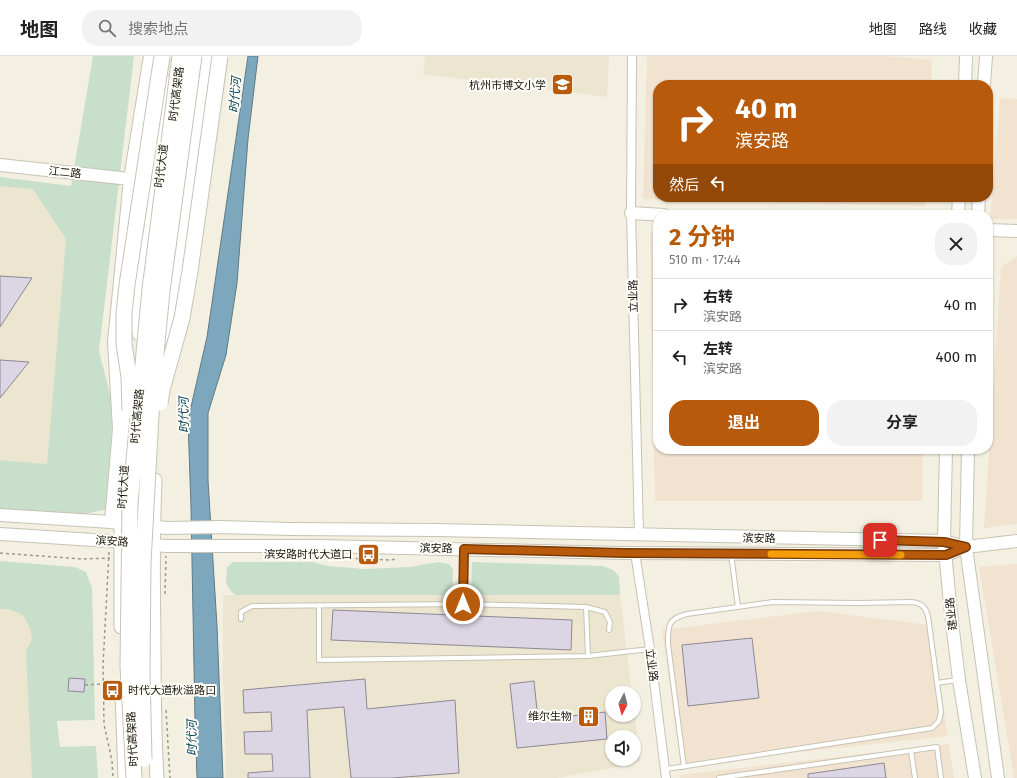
<!DOCTYPE html>
<html lang="zh">
<meta charset="utf-8">
<style>
body{margin:0;font-family:"Fira Sans","Noto Sans SC",sans-serif;background:#f2f2f2;color:#222;height:100vh;display:flex;flex-direction:column;font-size:15px;white-space:nowrap}
*{box-sizing:border-box;margin:0}
p{font-size:13px;color:#767676}
.icon{flex:none;width:22px;height:22px;fill:none;stroke:currentColor;stroke-width:2;stroke-linecap:round;stroke-linejoin:round}
.map{position:relative;flex:1;overflow:hidden}
.drawer{position:absolute;left:653px;top:154px;width:340px;height:244px;display:flex;flex-direction:column;background:#fff;border-radius:16px;box-shadow:0 1px 3px #0004}
.drawer>*{flex:none}
.guide{position:absolute;left:653px;top:24px;width:340px;height:122px;border-radius:16px;box-shadow:0 1px 3px #0004;background:#b85a0b;color:#fff;overflow:hidden}
.needle{width:26px;rotate:186deg}
.buttons{position:absolute;left:605px;top:630px;display:grid;gap:8px}
.buttons a{display:grid;place-items:center;width:36px;height:36px;border-radius:50%;background:#fff;box-shadow:0 1px 3px #0004;font-size:20px}
.pin{position:absolute;display:grid;place-items:center;width:34px;height:34px;color:#fff;margin:-17px;border-radius:8px;box-shadow:0 2px 6px #0006}
.me{position:absolute;width:44px;margin:-22px;rotate:0deg;stroke-linejoin:round;filter:drop-shadow(0 0 3px #0008)}
.turn{display:flex;align-items:center;gap:14px;height:84px;padding:0 16px;font-size:18px}
.turn .icon{width:52px;height:52px;stroke-width:2.5}
.turn b{display:block;font-size:28px;line-height:34px}
.then{display:flex;align-items:center;height:38px;padding:0 16px;background:#0003;gap:8px;font-size:15px}
.round{display:grid;place-items:center;flex:none;width:42px;height:42px;border-radius:16px;background:#f2f2f2}
.headline{display:flex;align-items:center;justify-content:space-between;height:68px;padding:0 16px}
h1{font-size:24px;font-weight:700;line-height:30px;color:#b85a0b}
.cta{display:flex;gap:8px;margin-top:auto;padding:8px 16px}
.cta a{flex:1;height:46px;border-radius:16px;background:#b85a0b;color:#fff;font-size:16px;font-weight:700;line-height:46px;text-align:center}
.cta a+a{background:#f2f2f2;color:#222}
ul{padding:0;list-style:none}
li{display:flex;align-items:center;gap:12px;height:52px;padding:0 16px;border-top:1px solid #e0e0e0}
li div{flex:1}
li b{display:block;font-size:15px}
li em{font-style:normal}
header{display:flex;align-items:center;gap:24px;box-sizing:border-box;height:56px;padding:0 20px;background:#fff;border-bottom:1px solid #e0e0e0}
header strong{font-size:19px}
nav{display:flex;gap:22px;margin-inline-start:auto;font-size:14px}
.search{width:280px;height:36px;background:#f2f2f2;display:flex;align-items:center;gap:10px;box-sizing:border-box;padding:0 14px;border-radius:16px;color:#767676;font-size:15px}
.map>svg:first-child{display:block}
.built{fill:#ece5cf;fill-rule:evenodd}
.industrial{fill:#f2e3d1}
.green{fill:#c8e0cb}
.water{fill:#7da7bc;stroke:#5e7b88}
.building{fill:#dcd5e3;stroke:#8e8894}
.lines{fill:none;stroke-linecap:round;stroke-linejoin:round}
.lane-casing{stroke:#c7c3b4;stroke-width:6}
.street-casing{stroke:#c7c3b4;stroke-width:10}
.secondary-casing{stroke:#c7c3b4;stroke-width:14}
.primary-casing{stroke:#c7c3b4;stroke-width:15}
.highway-casing{stroke:#c7c3b4;stroke-width:17}
.path{stroke:#9a978c;stroke-width:1.5;stroke-dasharray:3 3;stroke-linecap:butt}
.lane{stroke:#fff;stroke-width:4}
.street{stroke:#fff;stroke-width:8}
.secondary{stroke:#fff;stroke-width:12}
.primary{stroke:#fff;stroke-width:13}
.highway{stroke:#fff;stroke-width:15}
.highway-bridge-casing{stroke:#c7c3b4;stroke-width:17;stroke-linecap:butt}
.highway-bridge{stroke:#fff;stroke-width:15}
.route-casing{stroke:#783a07;stroke-width:10}
.route{stroke:#b85a0b;stroke-width:7}
.slow{stroke:#f59e0b;stroke-width:7}
.labels{text-anchor:middle;stroke-width:4;stroke-linejoin:round;paint-order:stroke}
.poi-label{font-size:11px;fill:#171510;stroke:#fffdf7;text-anchor:end}
.street-label{font-size:11px;fill:#171510;stroke:#fffdf7}
.water-label{font-size:12px;font-style:italic;fill:#09445a;stroke:#fffdf7}
</style>
<header>
<strong>地图</strong>
<div class="search"><svg class="icon" aria-label="search" viewBox="0 0 24 24"><circle cx="10" cy="10" r="6"/><path d="M15 15l6 6"/></svg>搜索地点</div>
<nav><a>地图</a><a>路线</a><a>收藏</a></nav>
</header>
<div class="map">
<svg width="1017" height="722" viewBox="0 0 1017 722">
<rect width="100%" height="100%" fill="#f4f0e1"/>
<path class="built" d="M425,0H609L607,41L423,18Z
M0,121L71,130L47,408L0,404Z
M0,529L46,532L45,722H0Z
M223,539H620L632,637H612V659H634V651L640,705L628,709L557,722H226L223,624ZM612,681H634V703H612Z"/>
<path class="industrial" d="M647,0H885L932,4L931,29H658V141H926L925,150L643,143Z
M1000,42L1017,43V163H990Z
M650,176L658,177V393H923L922,445H655Z
M1017,200V468L984,472L1001,211Z
M1017,508V722H1014L979,511Z
M817,555L929,569L948,680L681,709L662,574Z
M949,688L954,722H680L679,719Z"/>
<path class="green" d="M93,0H134L99,295L112,346L111,452L85,458L0,454V404L47,408L66,183L33,133L0,130V121L71,130Z
M0,505L75,511L86,516L92,532L95,664L57,665L60,691L96,690L98,722H32L26,595L32,584L30,572L23,559L9,553H0Z
M233,506H312L328,510L365,513L409,511L438,506L449,508L453,513L452,539H235C224,528 226,525 227,511Z
M472,506L603,510L613,514L619,520L620,539H471Z"/>
<path class="water" d="M248,0H258L248,83L237,227L226,299L208,357V424L217,570L223,722H197L195,663L191,452L188,364L207,281Z"/>
<path class="building" d="M0,220L32,222L0,271Z
M0,304L29,306L0,342Z
M333,554L572,564L571,594L331,584Z
M752,582L759,642L688,650L682,589Z
M69,622L85,623L84,636L68,635Z
M365,623L367,653L455,644L459,717L392,722H351L344,651L307,654L310,722H248V717L273,715L272,698H245L244,676L272,675L271,656L244,657L243,634Z
M534,625L538,664L605,656L607,683L517,692L510,628Z
M884,707L886,722H808V718Z"/>
<g class="lines">
<defs>
<path id="lane" d="M731,498L738,551
M463,548L464,495
M319,550V604L588,600L650,593
M586,551L588,600
M241,563V556L252,550L463,548L586,551L605,556L610,566L609,574
M937,627L957,624
M911,695L915,722
M665,713L680,711L932,672L939,665L941,656L928,560C925,550 921,547 911,546L859,547L773,546L687,558C667,563 668,570 668,588L684,711
M719,722L937,691L941,722"/>
<path id="street" d="M632,0L631,157L639,479
M635,497L650,593L666,722"/>
<path id="secondary" d="M965,29L966,0
M984,29L986,0
M0,109L130,123
M631,157L664,159
M958,159L959,141
M978,159L979,141
M988,174L1017,175
M946,393L944,485L951,558L959,624L975,722
M968,393L966,491L998,722
M0,459L111,466L167,472L219,471L290,473L435,474L944,485L966,491
M111,466L119,373L114,286L130,123L150,0
M0,478L110,485L166,490H321L623,497L946,499L966,491L1017,485"/>
<path id="primary" d="M139,229L137,253L139,278
M163,283L172,259L176,243
M155,424C153,476 153,527 154,579C154,627 154,674 157,722
M121,571V467L125,395L131,345
M122,635L125,722"/>
<path id="highway" d="M139,229L165,27
M176,243L208,0"/>
</defs>
<use href="#lane" class="lane-casing"/>
<use href="#street" class="street-casing"/>
<use href="#secondary" class="secondary-casing"/>
<use href="#primary" class="primary-casing"/>
<use href="#highway" class="highway-casing"/>
<path class="path" d="M109,496L103,609L104,668L112,705L113,722
M0,497L82,503L110,502
M338,501L341,502L391,504L396,503
M165,538L166,500
M85,629L100,628
M166,654L170,722"/>
<use href="#lane" class="lane"/>
<use href="#street" class="street"/>
<use href="#secondary" class="secondary"/>
<use href="#primary" class="primary"/>
<use href="#highway" class="highway"/>
<defs>
<path id="highway-bridge" d="M160,347L162,334L182,262L190,215L220,0
M130,354L129,321L124,288V257L127,229L162,0
M144,703L142,614L143,507L152,340L162,235L194,0
M134,722L128,610L130,447L150,233L180,0"/>
</defs>
<use href="#highway-bridge" class="highway-bridge-casing"/>
<use href="#highway-bridge" class="highway-bridge"/>
</g>
<g class="lines">
<defs>
<path id="route" d="M463,548L464,493L623,497L946,499L966,491L944,486L880,484"/>
</defs>
<use href="#route" class="route-casing"/>
<use href="#route" class="route"/>
<path class="slow" d="M771,498L901,499"/>
</g>
<defs>
<symbol id="school-square" viewBox="-11 -11 22 22"><rect x="-9" y="-9" width="18" height="18" rx="4" fill="#b85a0b" stroke="#fffdf7"/><path d="M0-5L7-2L0 1L-7-2ZM-4 1L0 2.5L4 1V4Q0 6-4 4Z" fill="#fff"/></symbol>
<symbol id="bus-square" viewBox="-11 -11 22 22"><rect x="-9" y="-9" width="18" height="18" rx="4" fill="#b85a0b" stroke="#fffdf7"/><path d="M-5-6H5V4H4V6H2V4H-2V6H-4V4H-5ZM-3.5-4V0h7V-4ZM-3.5 1.2v1.5H-2V1.2ZM2 1.2v1.5H3.5V1.2Z" fill="#fff"/></symbol>
<symbol id="building-square" viewBox="-11 -11 22 22"><rect x="-9" y="-9" width="18" height="18" rx="4" fill="#b85a0b" stroke="#fffdf7"/><path d="M-4-6H4V6H1V3H-1V6H-4ZM-2.5-4.3h1.7v1.8h-1.7ZM.8-4.3h1.7v1.8H.8ZM-2.5-1h1.7V.8h-1.7ZM.8-1h1.7V.8H.8Z" fill="#fff"/></symbol>
</defs>
<g fill-rule="evenodd">
<use href="#school-square" x="550" y="16" width="25" height="25"/>
<use href="#bus-square" x="356" y="486" width="25" height="25"/>
<use href="#bus-square" x="100" y="622" width="25" height="25"/>
<use href="#building-square" x="576" y="648" width="25" height="25"/>
</g>
<g class="labels">
<g class="poi-label">
<text x="546" y="33">杭州市博文小学</text>
<text x="352" y="502">滨安路时代大道口</text>
<text x="128" y="638" text-anchor="start">时代大道秋溢路口</text>
<text x="572" y="664">维尔生物</text>
</g>
<g class="street-label">
<text transform="translate(176 38) rotate(-83)" y="4">时代高架路</text>
<text transform="translate(161 110) rotate(-83)" y="4">时代大道</text>
<text transform="translate(65 116) rotate(6)" y="4">江二路</text>
<text transform="translate(633 240) rotate(-91)" y="4">立业路</text>
<text transform="translate(137 360) rotate(-85)" y="4">时代高架路</text>
<text transform="translate(123 431) rotate(-86)" y="4">时代大道</text>
<text transform="translate(759 482) rotate(1)" y="4">滨安路</text>
<text transform="translate(112 485) rotate(4)" y="4">滨安路</text>
<text transform="translate(436 492) rotate(1)" y="4">滨安路</text>
<text transform="translate(951 558) rotate(-96)" y="4">建业路</text>
<text transform="translate(652 609) rotate(83)" y="4">立业路</text>
<text transform="translate(132 683) rotate(-93)" y="4">时代高架路</text>
</g>
<g class="water-label">
<text transform="translate(235 39) rotate(-85)" y="4">时代河</text>
<text transform="translate(184 359) rotate(-91)" y="4">时代河</text>
<text transform="translate(192 682) rotate(-91)" y="4">时代河</text>
</g>
</g>
</svg>
<div class="buttons">
<a><svg class="needle" viewBox="-14 -14 28 28"><path d="M0-13l5 13h-10z" fill="#e53935"/><path d="M0 13l5-13h-10z" fill="#767676"/></svg></a>
<a><svg class="icon" aria-label="sound" viewBox="0 0 24 24"><path d="M4 9h4l5-4v14l-5-4H4zM17 9q2 3 0 6"/></svg></a>
</div>
<div class="pin" style="left:880px;top:484px;background:#d93025"><svg class="icon" aria-label="arrive" viewBox="0 0 24 24"><path d="M6 21V4h12l-3 4 3 4H6"/></svg></div>
<svg class="me" style="left:463px;top:548px" viewBox="-20 -20 40 40"><circle r="17" fill="#b85a0b" stroke="#fff" stroke-width="3"/><path d="M0-11L8 9 0 5-8 9z" fill="#fff"/></svg>
<div class="guide">
<div class="turn"><svg class="icon" aria-label="right" viewBox="0 0 24 24"><path d="M7 20v-9h11M14 6l5 5-5 5"/></svg><div><b>40 m</b>滨安路</div></div>
<div class="then">然后<svg class="icon" aria-label="left" viewBox="0 0 24 24"><path d="M17 20v-9H6M10 6l-5 5 5 5"/></svg></div>
</div>
<section class="drawer">
<div class="headline"><div><h1>2 分钟</h1><p>510 m · 17:44</p></div><a class="round"><svg class="icon" aria-label="close" viewBox="0 0 24 24"><path d="M6 6l12 12M18 6L6 18"/></svg></a></div>
<ul>
<li><svg class="icon" aria-label="right" viewBox="0 0 24 24"><path d="M7 20v-9h11M14 6l5 5-5 5"/></svg><div><b>右转</b><p>滨安路</p></div><em>40 m</em></li>
<li><svg class="icon" aria-label="left" viewBox="0 0 24 24"><path d="M17 20v-9H6M10 6l-5 5 5 5"/></svg><div><b>左转</b><p>滨安路</p></div><em>400 m</em></li>
</ul>
<div class="cta"><a>退出</a><a>分享</a></div>
</section>
</div>
